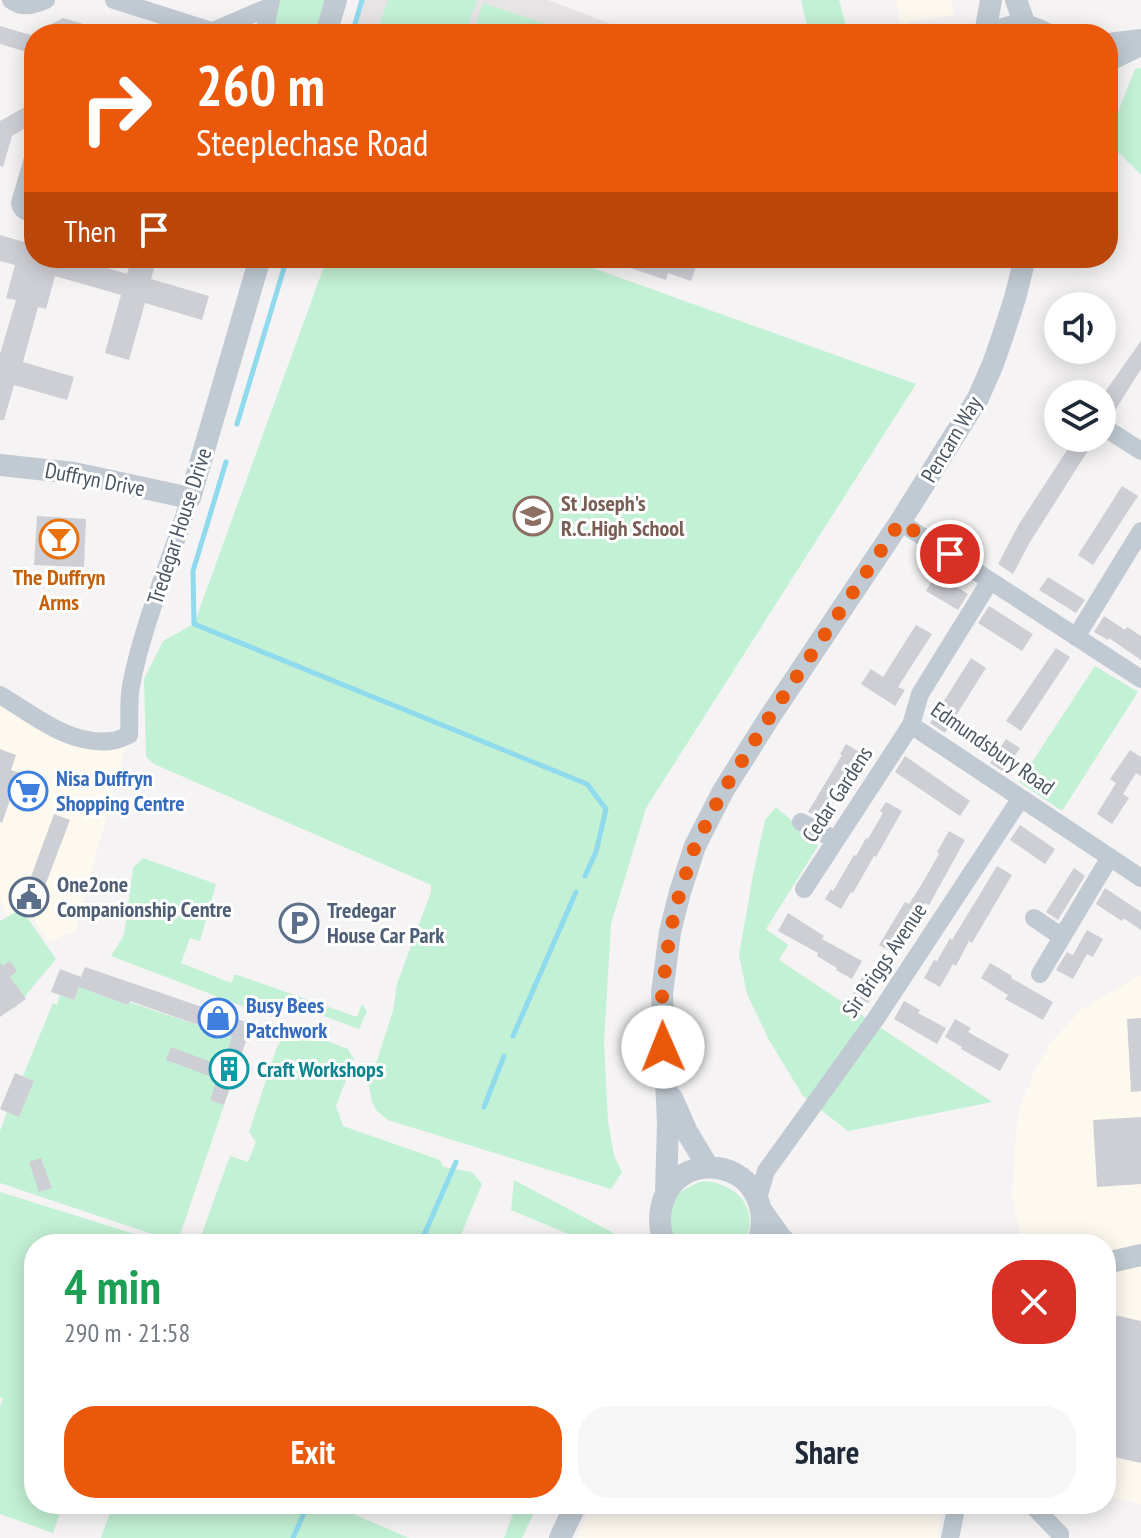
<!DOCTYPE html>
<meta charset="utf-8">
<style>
body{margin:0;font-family:"PT Sans Narrow",sans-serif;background:#f6f6f7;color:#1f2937;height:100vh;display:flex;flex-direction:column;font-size:30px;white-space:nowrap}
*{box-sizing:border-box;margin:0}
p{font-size:26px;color:#747a83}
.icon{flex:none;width:44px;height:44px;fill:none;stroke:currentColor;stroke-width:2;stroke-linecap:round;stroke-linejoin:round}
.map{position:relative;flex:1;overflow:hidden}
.details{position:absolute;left:24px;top:1234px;width:1092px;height:280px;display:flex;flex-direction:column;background:#fff;border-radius:32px;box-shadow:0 4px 20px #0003}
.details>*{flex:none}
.banner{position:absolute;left:24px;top:24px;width:1094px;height:244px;border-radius:32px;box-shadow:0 4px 20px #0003;background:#ea580c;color:#fff;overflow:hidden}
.fabs{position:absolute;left:1044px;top:292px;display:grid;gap:16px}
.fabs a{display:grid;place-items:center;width:72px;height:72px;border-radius:50%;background:#fff;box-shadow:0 4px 20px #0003;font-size:40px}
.pin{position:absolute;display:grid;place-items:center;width:68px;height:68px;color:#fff;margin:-34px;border:4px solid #fff;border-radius:50%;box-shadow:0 2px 8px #0007}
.me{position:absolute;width:88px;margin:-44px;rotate:359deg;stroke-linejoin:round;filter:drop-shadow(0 0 6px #0008)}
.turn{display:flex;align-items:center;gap:28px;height:168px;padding:0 40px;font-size:36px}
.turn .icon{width:104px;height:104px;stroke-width:2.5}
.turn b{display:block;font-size:56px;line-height:68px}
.then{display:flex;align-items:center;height:76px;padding:0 40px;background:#0003;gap:16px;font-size:30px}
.round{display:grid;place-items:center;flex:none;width:84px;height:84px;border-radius:32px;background:#f6f6f7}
.headline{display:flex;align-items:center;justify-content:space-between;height:136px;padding:0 40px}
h1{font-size:48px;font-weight:700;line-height:60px;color:#1e9e55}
.button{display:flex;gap:16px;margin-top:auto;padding:16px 40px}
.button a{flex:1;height:92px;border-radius:32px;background:#ea580c;color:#fff;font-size:32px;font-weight:700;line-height:92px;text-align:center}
.button a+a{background:#f6f6f7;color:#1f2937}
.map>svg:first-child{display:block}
.commercial{fill:#fdf9ef}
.education{fill:#e6e4e5}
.green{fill:#c3f1d5}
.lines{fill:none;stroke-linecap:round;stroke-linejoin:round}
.stream{stroke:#90daee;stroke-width:5}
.building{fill:#cdcfd5}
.minor{stroke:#c1cad2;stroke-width:18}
.tertiary{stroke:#c1cad2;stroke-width:22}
.route{stroke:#ea580c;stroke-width:14;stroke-dasharray:0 25.2}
.labels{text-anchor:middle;stroke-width:6;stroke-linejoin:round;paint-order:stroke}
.street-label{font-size:22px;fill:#4a5661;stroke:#fff}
.education-label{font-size:22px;font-weight:bold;fill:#785e54;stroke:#fff;text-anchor:start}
.food-label{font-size:22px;font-weight:bold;fill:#c56008;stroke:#fff}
.shop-label{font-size:22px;font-weight:bold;fill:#366cbe;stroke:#fff;text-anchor:start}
.service-label{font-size:22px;font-weight:bold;fill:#4e5e75;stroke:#fff;text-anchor:start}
.culture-label{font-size:22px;font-weight:bold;fill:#0d838f;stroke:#fff;text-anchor:start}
</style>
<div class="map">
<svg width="1141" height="1538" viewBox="0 0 1141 1538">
<rect width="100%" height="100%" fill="#f5f3f3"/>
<path class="commercial" d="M896,0H951L954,15L909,22L901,32Z
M0,695L67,736L129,735L75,931L49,942L23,905L8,917L0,898Z
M1141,975V1504L1106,1497V1244H1022L1012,1197L1014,1153L1019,1110L1033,1074L1050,1043L1082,1009Z
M592,1504H942L938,1538H577Z"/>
<path class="education" d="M362,0H548L603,21L631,34H352Z"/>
<path class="green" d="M276,0H327L318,34H269Z
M388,0H477L465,34H376Z
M801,0H839L846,26L851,34H809Z
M483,3L561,29L559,34H473Z
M1141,68V175L1108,142V137L1135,69Z
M327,258H565L916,384L646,808L611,924L604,1042L608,1121L614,1156L622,1172L611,1189L388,1120L377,1111L372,1102L369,1085L393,1011L397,984L431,892V885L154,764L146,757L144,679L163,641L194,624Z
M1095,666L1138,692L1062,811L1019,782Z
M776,807C786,816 814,837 818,846L766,929L788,945L779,960L992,1102L848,1131L803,1096L769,1040L747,994L739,955L753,875L765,820Z
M143,858L216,884L200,941L190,938L181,963L231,983L235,974L357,1017L362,1004L367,1011L359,1029L286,1002L277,1013L271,1017L111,956L124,935L133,868Z
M21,909L56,959L14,1009L0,986V921Z
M79,987L128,1005L129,1002L232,1037L210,1100L224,1105L177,1244H160L161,1237L0,1183V1131L7,1112L19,1116L34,1081L23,1076L53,1003L57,1005L60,995L74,1000Z
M288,1031L303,1032L348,1049L354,1059L336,1106L343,1126L440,1160L443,1167L472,1172L482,1184L457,1244H198L230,1156L248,1162L256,1142L249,1132L277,1047Z
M514,1180L619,1236L621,1244H592L511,1210Z
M703,1181C738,1183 762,1211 743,1244H674C661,1213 671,1191 703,1181Z
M0,1192L157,1241L156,1244H34V1504H63L53,1533L0,1514V1407L3,1398L0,1397Z
M113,1504H346L344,1510L409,1538H101Z
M517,1504H538L522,1538H504Z"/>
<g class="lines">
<path class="stream" d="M352,34L362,0
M237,424L287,258
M226,462L193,571L194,624L587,784L606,809L596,852L585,876
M513,1036L576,892
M484,1107L504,1056
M420,1244L456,1162
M293,1538L308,1504"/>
</g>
<path class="building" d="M63,18L107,31V34H34Z
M0,26L34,36V54L0,44Z
M34,102V123L12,136L3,167L0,166V121Z
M0,235L34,245V258H74L127,274L132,258H157L151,279L209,296L202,320L145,303L129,360L105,353L121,295L55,276L46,309L38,307L23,362L74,377L67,400L14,385L4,420H0V354L16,300L6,298L15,265L0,261Z
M608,258H699L691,281L668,273L666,280L607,260Z
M1141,341V369L1111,417L1102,414V396Z
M1075,438H1096L1030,542L1013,574L998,564L1019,524Z
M1122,486L1138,496L1093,565L1078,555Z
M37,516L86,519L84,567L34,565Z
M936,574L968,594L958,610L926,591Z
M1048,577L1085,600L1076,613L1039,590Z
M989,606L1033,634L1022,651L978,623Z
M1104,616L1125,630L1127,627L1141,636V660L1109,638L1108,640L1094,632Z
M916,625L932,634L898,687L905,690L895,706L861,684L871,669L883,677Z
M1056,648L1070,657L1021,731L1006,721Z
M971,658L986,668L945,733L930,723Z
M1006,739L1020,748L1004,772L990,763Z
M846,744L861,753L824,820L808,812L842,755L840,754Z
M0,749L16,755L11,770L47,782L38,810L10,800L2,823L0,822Z
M1130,750L1141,757V776L1136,773L1123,794L1129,798L1112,824L1097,814L1116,783L1110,779Z
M905,756L970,801L960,816L895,772Z
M886,802L902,811L876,857L874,856L853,893L851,892L841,909L825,899L831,889L833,891L854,855L856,856L866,838L868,839L883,813L880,811Z
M54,814L70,820L37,907L22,901Z
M1020,825L1055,849L1045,864L1010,840Z
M949,831L965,840L929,905L925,903L895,954L879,945L905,902L909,904L920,887L939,854L937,852Z
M997,866L1012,875L972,943L969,941L956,966L953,964L940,987L924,978L934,960L937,961L950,938L952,940Z
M1074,868L1085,876L1058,920L1046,912Z
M1105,888L1141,912V930L1123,918L1122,921L1096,904Z
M788,913L824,936L822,939L862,961L852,979L836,970L837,968L817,956L818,953L778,931Z
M1087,930L1103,939L1093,957L1087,954L1073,979L1056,970L1067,952L1073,955Z
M10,961L17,971L10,977L26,999L0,1017V963L3,966Z
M990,963L1012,976L1011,978L1053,1002L1043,1020L1005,999L1008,995L981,978Z
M85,967L252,1024L224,1105L210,1100L217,1079L166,1060L171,1047L222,1066L232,1037L130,1001L128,1005L79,987L74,1000L51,992L60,969L81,977Z
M863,976L879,985L868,1003L853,994Z
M904,1001L920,1010L918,1013L946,1028L937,1044L894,1019Z
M1141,1018V1091L1131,1092L1127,1019Z
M955,1019L971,1028L968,1032L1009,1055L1000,1071L961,1049L962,1047L945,1037Z
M15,1073L34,1081L19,1117L0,1109Z
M1141,1117V1184L1097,1187L1093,1120Z
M41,1158L52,1188L39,1192L29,1162Z
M1106,1313L1141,1321V1463L1106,1455Z"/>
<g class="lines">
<path class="minor" d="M11,0C23,9 34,5 46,0
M114,0L221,34
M213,31L269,7
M264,34L271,0
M1108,42L1141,38
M1108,63L1141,47
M34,155L20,203C21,211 27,212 34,214
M1102,426L1141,451
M900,522L1141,679
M990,581L920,694L911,725L1141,878
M1076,637L1141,531
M0,695C34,715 69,746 111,741C117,741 124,737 129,735C130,719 128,702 131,686C143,622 171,561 190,498
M801,822L836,840
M804,889L911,725
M1034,918L1062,937
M1040,974L1110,857
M758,1198L766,1171L877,1017L1021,798
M1031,1504L1060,1534V1538
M950,1538L957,1504"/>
<path class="tertiary" d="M1016,0L1025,25
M326,34L336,0
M985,34L991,0
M992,34C1012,23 1028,23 1047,34
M0,465L74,473L190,498L260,258
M672,1098L687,1132L708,1167
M666,1192L668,1123L662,993L670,932L680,892L695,846L723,791L769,718L900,522L978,398L993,364L1003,335L1015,298L1025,258
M762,1211L781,1238L788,1244
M665,1244C649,1206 673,1162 717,1168C755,1173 770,1212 757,1244
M1106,1263L1141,1255
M560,1538L576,1504"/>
</g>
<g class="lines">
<path class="route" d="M663,1047L662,993L670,932L680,892L695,846L723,791L769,718L900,522L950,554"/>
</g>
<defs>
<symbol id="school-ring" viewBox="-11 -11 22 22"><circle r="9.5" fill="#fff" stroke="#8d6e63" stroke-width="1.5"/><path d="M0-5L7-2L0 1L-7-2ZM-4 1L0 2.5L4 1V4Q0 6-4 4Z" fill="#8d6e63"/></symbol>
<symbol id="bar-ring" viewBox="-11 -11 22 22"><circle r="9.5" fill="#fff" stroke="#e8710a" stroke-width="1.5"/><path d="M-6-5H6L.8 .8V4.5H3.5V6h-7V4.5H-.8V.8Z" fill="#e8710a"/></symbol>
<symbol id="supermarket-ring" viewBox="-11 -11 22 22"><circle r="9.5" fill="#fff" stroke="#3f7fe0" stroke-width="1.5"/><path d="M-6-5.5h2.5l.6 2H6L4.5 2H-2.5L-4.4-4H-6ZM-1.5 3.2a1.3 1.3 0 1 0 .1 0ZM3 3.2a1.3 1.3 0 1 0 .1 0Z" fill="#3f7fe0"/></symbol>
<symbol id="civic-ring" viewBox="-11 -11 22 22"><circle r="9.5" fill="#fff" stroke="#5c6f8a" stroke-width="1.5"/><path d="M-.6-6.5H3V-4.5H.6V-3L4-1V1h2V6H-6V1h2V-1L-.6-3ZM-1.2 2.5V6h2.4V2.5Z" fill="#5c6f8a"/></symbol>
<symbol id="parking-ring" viewBox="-11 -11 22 22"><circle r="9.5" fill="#fff" stroke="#5c6f8a" stroke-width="1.5"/><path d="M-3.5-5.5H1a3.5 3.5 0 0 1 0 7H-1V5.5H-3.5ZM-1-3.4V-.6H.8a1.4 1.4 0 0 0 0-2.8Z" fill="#5c6f8a"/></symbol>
<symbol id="shop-ring" viewBox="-11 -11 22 22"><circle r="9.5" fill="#fff" stroke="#3f7fe0" stroke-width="1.5"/><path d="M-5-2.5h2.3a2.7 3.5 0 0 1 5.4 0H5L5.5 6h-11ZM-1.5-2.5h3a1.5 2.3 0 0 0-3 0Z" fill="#3f7fe0"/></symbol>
<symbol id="building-ring" viewBox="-11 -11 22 22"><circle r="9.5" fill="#fff" stroke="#0f9aa8" stroke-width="1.5"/><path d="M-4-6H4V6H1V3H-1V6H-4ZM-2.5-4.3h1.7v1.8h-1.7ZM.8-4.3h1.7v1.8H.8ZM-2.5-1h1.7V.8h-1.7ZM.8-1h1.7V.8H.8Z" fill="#0f9aa8"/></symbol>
</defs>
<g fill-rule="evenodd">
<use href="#school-ring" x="511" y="494" width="44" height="44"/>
<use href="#bar-ring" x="37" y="517" width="44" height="44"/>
<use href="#supermarket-ring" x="6" y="769" width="44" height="44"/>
<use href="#civic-ring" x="7" y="875" width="44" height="44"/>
<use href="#parking-ring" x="277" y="901" width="44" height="44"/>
<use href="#shop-ring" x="196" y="996" width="44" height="44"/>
<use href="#building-ring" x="207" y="1047" width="44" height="44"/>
</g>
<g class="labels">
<g class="street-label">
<text transform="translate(951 439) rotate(-59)" y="8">Pencarn Way</text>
<text transform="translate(95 479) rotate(11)" y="8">Duffryn Drive</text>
<text transform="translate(179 526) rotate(-72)" y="8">Tredegar House Drive</text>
<text transform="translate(993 748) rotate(35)" y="8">Edmundsbury Road</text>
<text transform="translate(837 794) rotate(-57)" y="8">Cedar Gardens</text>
<text transform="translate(884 960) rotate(-56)" y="8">Sir Briggs Avenue</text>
</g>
<g class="education-label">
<text x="561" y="511">St Joseph's<tspan x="561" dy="25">R.C.High School</tspan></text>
</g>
<g class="food-label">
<text x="59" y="585">The Duffryn<tspan x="59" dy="25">Arms</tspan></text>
</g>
<g class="shop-label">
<text x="56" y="786">Nisa Duffryn<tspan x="56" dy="25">Shopping Centre</tspan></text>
<text x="246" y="1013">Busy Bees<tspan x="246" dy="25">Patchwork</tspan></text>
</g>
<g class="service-label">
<text x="57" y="892">One2one<tspan x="57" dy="25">Companionship Centre</tspan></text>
<text x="327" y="918">Tredegar<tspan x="327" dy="25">House Car Park</tspan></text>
</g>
<g class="culture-label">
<text x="257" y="1077">Craft Workshops</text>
</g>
</g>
</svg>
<div class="fabs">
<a><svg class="icon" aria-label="sound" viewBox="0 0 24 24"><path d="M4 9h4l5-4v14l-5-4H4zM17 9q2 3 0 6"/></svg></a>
<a><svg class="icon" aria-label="layers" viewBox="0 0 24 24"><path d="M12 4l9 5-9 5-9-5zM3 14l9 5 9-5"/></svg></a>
</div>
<div class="pin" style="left:950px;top:554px;background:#d93025"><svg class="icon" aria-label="arrive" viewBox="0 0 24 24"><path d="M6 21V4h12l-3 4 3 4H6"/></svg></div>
<svg class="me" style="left:663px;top:1047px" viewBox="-20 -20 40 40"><circle r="19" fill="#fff"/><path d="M0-13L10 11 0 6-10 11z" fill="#ea580c"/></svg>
<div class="banner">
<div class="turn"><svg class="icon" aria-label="right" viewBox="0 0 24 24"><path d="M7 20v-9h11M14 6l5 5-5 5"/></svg><div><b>260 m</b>Steeplechase Road</div></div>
<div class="then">Then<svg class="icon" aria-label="arrive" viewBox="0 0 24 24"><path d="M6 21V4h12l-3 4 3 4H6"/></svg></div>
</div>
<section class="details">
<div class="headline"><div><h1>4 min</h1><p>290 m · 21:58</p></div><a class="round" style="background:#d93025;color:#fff"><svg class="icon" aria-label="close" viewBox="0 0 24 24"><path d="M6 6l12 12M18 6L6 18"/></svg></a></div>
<div class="button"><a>Exit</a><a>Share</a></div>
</section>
</div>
